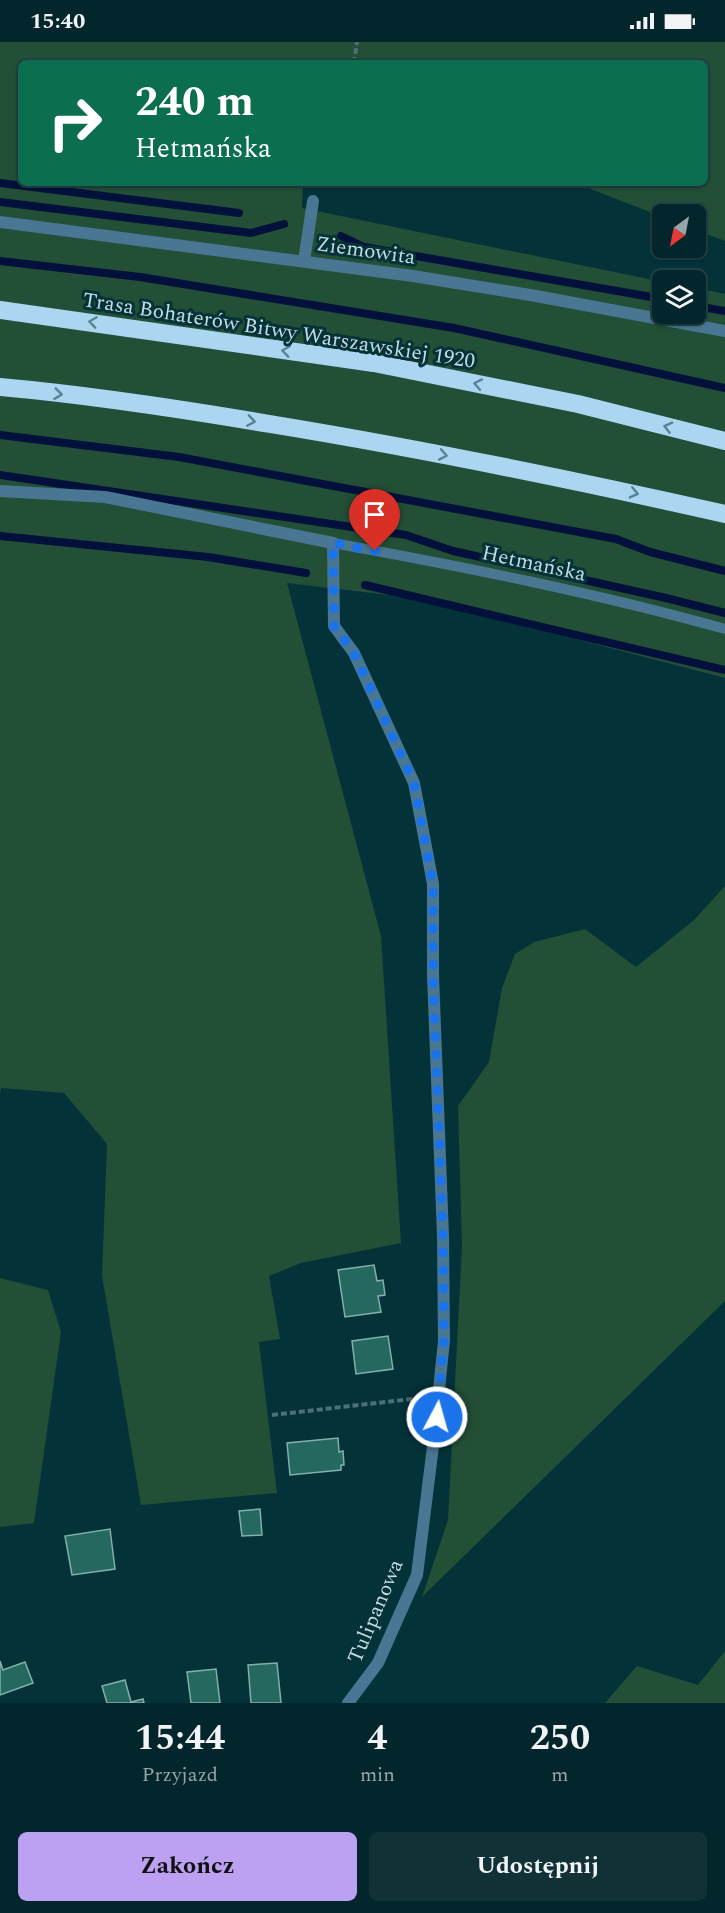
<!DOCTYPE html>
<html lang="pl">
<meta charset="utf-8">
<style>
body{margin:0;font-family:Spectral,serif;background:#103237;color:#f1f3f6;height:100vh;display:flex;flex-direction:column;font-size:22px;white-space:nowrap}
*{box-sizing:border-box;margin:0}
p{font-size:20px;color:#96a5a9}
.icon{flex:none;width:33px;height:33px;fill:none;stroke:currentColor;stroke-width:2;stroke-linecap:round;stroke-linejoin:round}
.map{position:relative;height:1661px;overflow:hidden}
.drawer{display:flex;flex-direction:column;background:#02262b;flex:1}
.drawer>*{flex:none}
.guide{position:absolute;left:18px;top:18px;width:690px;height:126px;border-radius:9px;box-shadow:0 2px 4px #0004,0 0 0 2px #234347;background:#0b6e4f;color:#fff;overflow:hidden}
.needle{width:39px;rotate:212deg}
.controls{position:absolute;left:652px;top:162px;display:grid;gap:12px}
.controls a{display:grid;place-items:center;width:54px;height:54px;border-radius:9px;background:#02262b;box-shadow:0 2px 4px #0004,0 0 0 2px #234347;font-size:30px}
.pin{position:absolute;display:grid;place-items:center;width:51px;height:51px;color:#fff;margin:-62px -26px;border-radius:50% 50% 50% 0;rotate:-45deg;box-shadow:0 0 6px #0007}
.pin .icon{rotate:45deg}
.me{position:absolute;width:66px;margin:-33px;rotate:6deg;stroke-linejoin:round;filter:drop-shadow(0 0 4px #0008)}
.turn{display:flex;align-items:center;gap:21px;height:126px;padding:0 18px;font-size:27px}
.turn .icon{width:78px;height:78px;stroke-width:2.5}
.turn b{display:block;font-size:42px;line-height:51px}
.eta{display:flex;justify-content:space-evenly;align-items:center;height:102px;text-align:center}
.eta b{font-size:36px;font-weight:700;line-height:42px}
.button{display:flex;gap:12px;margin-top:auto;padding:12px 18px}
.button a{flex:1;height:69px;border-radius:9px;background:#bca0f2;color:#111;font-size:24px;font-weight:700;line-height:69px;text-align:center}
.button a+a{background:#103237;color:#f1f3f6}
.status{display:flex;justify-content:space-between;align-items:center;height:42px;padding:0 30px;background:#02262b;direction:ltr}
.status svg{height:16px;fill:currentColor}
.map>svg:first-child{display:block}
.green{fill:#234f36}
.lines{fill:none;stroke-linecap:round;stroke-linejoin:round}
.stream{stroke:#02103b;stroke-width:8}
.building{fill:#25685f;stroke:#83b0a8;stroke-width:1.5}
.path{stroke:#4b7177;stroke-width:4;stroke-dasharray:6 3;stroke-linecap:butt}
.service{stroke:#497692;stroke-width:10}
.minor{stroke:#497692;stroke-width:12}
.motorway{stroke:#abd6f1;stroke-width:18}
.oneway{stroke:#578495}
.route{stroke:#1a73e8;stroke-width:10;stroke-dasharray:0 18}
.labels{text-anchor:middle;stroke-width:6;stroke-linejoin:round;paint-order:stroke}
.street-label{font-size:21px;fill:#c5dbdf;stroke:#033239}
</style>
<div class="status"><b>15:40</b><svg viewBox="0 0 49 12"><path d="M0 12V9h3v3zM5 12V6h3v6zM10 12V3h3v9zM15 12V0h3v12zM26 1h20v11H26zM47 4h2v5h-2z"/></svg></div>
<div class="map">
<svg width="725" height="1661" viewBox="0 0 725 1661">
<rect width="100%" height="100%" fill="#033239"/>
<path class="green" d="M0,0H725V199L696,188V172H663V175L575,141H705V21H21V141H303L302,166L663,240V272H696V246L725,252V636L423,557L287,541L381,894L401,1201L301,1221L269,1234L280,1297L259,1300L277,1451L141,1463L102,1234L107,1102L64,1051L1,1046L0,1052Z
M725,844V1259L422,1555L448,1478L462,1204L458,1064L489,1020L502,946L515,912L534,900L585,887L636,925L694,878Z
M0,1236L48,1248L61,1290L34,1481L0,1485Z
M725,1609V1661H605L637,1624L698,1643Z"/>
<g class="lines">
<path class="stream" d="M0,141L239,171
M0,160L251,191L284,182
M341,194L364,205L663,257
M0,219L140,235L454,286L725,346
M696,264L725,269
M0,393L179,415L616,497L650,510L725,529
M0,433L406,493L453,509L666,556L725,571
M0,494L208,515L306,531
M365,543L725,628"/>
</g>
<path class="building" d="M374,1223L377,1239L383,1238L385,1253L378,1254L381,1270L345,1275L338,1228Z
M388,1294L393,1327L356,1332L352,1299Z
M338,1396L339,1410L343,1409L344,1423H341V1428L290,1433L287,1401Z
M260,1467L262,1493L242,1494L239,1469Z
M110,1487L115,1527L72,1533L65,1494Z
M0,1619L3,1628L25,1620L33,1641L0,1653Z
M277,1621L281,1661H251L248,1623Z
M216,1627L220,1661H191L187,1630Z
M125,1638L131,1660L143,1657L144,1661H107L102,1644Z"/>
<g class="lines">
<path class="path" d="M354,21L357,0
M272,1373L420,1356"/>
<path class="service" d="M333,501C465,525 596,551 725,587"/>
<path class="minor" d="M0,180L413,234L536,254L725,289
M304,219L313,159
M0,449L105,455L333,501L334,584L354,611L414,741L433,842V933L443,1194L444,1299L434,1396L417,1533L378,1621L348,1661"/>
<path class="motorway" d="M0,268L374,321L578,362L725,399
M0,345C90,353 181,367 270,382C423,407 574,438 725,472"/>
</g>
<defs><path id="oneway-chevron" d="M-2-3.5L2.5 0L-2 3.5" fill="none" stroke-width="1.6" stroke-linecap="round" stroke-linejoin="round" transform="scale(1.5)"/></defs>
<g class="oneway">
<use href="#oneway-chevron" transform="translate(93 280) rotate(-172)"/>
<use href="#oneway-chevron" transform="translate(286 309) rotate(-172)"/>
<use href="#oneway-chevron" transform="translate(478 342) rotate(-169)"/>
<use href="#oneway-chevron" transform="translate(58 352) rotate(7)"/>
<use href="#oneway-chevron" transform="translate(251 379) rotate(9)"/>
<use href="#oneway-chevron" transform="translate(668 385) rotate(-166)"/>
<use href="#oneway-chevron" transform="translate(443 413) rotate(11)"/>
<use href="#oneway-chevron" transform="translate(634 451) rotate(13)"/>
</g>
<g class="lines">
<path class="route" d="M375,509L333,501L334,584L354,611L414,741L433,842V933L443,1194L444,1299L437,1375"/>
</g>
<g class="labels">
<g class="street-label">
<text transform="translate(366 208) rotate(8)" y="7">Ziemowita</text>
<text transform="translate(279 288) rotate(9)" y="7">Trasa Bohaterów Bitwy Warszawskiej 1920</text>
<text transform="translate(534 521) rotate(12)" y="7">Hetmańska</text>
<text transform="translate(375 1569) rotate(-67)" y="7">Tulipanowa</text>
</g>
</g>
</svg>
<div class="controls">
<a><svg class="needle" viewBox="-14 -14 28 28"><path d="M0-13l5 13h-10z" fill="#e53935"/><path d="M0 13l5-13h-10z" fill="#96a5a9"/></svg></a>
<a><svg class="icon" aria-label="layers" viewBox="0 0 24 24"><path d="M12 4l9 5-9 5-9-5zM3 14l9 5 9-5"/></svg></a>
</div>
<div class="pin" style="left:375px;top:509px;background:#d93025"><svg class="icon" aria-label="arrive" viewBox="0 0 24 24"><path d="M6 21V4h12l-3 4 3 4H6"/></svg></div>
<svg class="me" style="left:437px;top:1375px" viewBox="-20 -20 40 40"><circle r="17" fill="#1a73e8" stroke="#fff" stroke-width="3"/><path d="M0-11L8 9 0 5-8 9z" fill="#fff"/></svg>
<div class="guide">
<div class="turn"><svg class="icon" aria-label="right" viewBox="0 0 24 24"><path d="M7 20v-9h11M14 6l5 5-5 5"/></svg><div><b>240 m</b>Hetmańska</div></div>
</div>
</div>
<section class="drawer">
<div class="eta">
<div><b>15:44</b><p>Przyjazd</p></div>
<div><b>4</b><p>min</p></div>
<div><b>250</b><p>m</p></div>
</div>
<div class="button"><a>Zakończ</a><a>Udostępnij</a></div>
</section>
